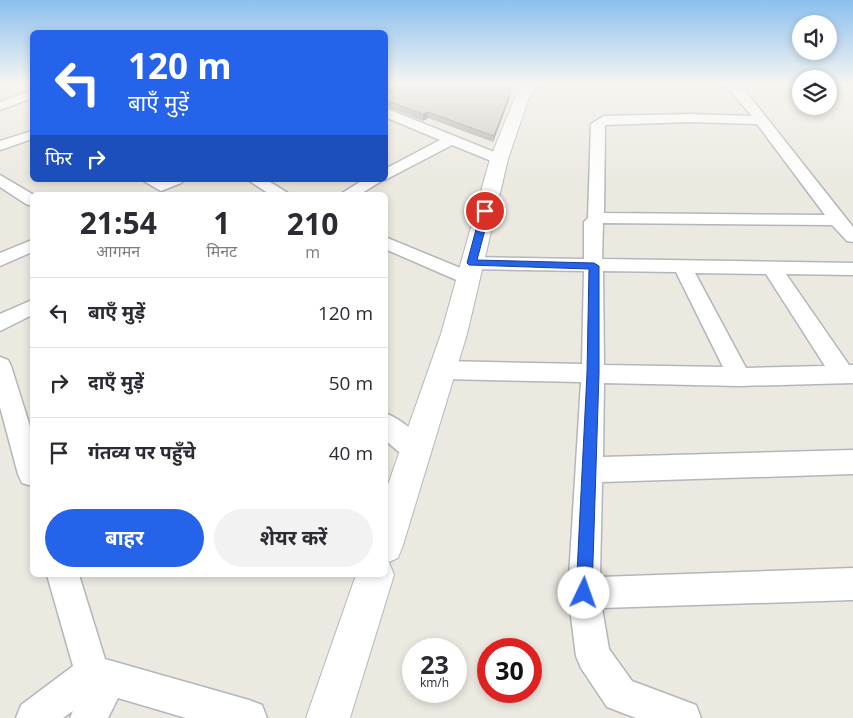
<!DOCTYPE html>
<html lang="hi">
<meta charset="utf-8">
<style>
body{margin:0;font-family:"Open Sans","Noto Sans Devanagari",sans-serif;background:#f2f2f3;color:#2b2b33;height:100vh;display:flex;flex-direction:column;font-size:19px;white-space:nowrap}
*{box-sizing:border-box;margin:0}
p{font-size:16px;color:#7c7c81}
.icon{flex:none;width:28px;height:28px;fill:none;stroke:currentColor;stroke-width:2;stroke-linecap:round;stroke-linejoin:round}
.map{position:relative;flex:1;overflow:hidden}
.sheet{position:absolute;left:30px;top:192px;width:358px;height:385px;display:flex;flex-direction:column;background:#fff;border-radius:8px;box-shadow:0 2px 8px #0003}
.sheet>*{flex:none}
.banner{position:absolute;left:30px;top:30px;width:358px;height:152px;border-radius:8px;box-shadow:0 2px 8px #0003;background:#2563eb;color:#fff;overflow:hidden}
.fabs{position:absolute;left:792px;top:15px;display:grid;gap:10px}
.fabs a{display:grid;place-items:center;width:45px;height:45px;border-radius:50%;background:#fff;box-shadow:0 2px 8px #0003;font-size:25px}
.speed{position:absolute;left:402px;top:638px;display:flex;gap:10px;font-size:25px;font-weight:700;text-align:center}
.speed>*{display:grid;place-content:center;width:65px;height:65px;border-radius:50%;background:#fff;box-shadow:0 2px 8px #0003;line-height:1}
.speed small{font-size:12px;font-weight:400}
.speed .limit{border:8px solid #d22;background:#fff;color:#111}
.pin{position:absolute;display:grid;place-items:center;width:42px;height:42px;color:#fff;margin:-21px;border:2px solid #fff;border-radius:50%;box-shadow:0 1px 5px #0007}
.me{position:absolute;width:55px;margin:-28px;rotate:3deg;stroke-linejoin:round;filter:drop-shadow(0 0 4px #0008)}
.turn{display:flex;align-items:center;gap:18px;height:105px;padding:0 15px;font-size:22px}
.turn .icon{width:65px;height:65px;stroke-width:2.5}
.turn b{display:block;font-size:35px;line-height:42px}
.then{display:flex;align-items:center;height:48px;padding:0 15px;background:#0003;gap:10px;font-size:19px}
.eta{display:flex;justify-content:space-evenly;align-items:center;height:85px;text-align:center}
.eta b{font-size:30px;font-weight:700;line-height:35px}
.action{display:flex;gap:10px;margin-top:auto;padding:10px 15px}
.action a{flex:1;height:58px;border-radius:30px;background:#2563eb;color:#fff;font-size:20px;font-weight:700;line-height:58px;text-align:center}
.action a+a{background:#f2f2f3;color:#2b2b33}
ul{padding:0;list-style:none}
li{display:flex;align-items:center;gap:15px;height:70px;padding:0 15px;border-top:1px solid #e1e1e2}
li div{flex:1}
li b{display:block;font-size:19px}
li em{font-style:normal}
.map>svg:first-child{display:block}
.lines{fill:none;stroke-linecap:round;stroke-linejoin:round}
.minor-casing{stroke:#b3b6ba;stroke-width:3}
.secondary-casing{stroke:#b4b7bc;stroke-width:2}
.minor{fill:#fff;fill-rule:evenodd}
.secondary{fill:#fff;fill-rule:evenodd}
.wall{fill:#afaba7}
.shaded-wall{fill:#8e8b88}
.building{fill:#cbc7c2;stroke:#8e8b88}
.route{fill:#2563eb;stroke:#184099}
</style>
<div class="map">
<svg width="853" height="718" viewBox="0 0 853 718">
<rect width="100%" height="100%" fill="#ebe9e0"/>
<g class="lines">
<defs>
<path id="minor" d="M724,84H737L747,93L853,227V242L847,241L832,225L603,223L602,259L853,263V275L786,274L849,365H853V383L739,386L604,383L603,457L853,450V474L602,482L600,577L853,568V600L602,608L609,649L632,681L696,705L701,718H636L607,707L581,668L576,656L568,593L581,382L443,379L435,376L432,370L435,364L443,361L582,364L584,271L472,269L465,267L463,263L465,259L472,257L584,259V222L588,218L591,124L604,116L690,114L752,116ZM690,122L757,124L825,215L604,213L605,125ZM603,271L676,272L723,367L604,365ZM695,273L766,274L825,366L746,368Z
M32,90V98L0,110V102Z
M385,108L504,156L506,159L504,162H494L452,145L385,180V169L440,140L385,117Z
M32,131V139L0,150V141Z
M0,175L34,195L32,206L26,204L0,187Z
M142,180H184L181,183L161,191Z
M248,180H267L291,195H271Z
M363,180H383L359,195H339Z
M385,237L475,274L478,278L475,282L468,284L461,282L385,249Z
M32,240V252L0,266V253Z
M32,300V315L0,331V314Z
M0,357L8,360L11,366L32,433V486L22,483L18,474L0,407Z
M385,413C401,419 422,436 429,451L425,459L416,463L407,459L385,440Z
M47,575H79L105,659L249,700L262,705L267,718H186L118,698L108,718H70L73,711L63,718H16L21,705L73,666Z"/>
<path id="secondary" d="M525,84H539L528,100L508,159L467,334L403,545L398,558L389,562L394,575L350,718H306L356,575H385V493L441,334L490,159L514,100Z"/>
</defs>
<use href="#minor" class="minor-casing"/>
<use href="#secondary" class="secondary-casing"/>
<use href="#minor" class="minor"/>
<use href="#secondary" class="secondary"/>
</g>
<path class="wall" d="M508,85L510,93L509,100L493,142L428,118L423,121L385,106V95L387,94V89Z"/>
<path class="shaded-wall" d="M510,93L509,100L493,142L494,136Z
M428,112V118L423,121V114Z"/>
<path class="building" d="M398,84H508L510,93L494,136L428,112L423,114L385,100V95L393,91L387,89Z"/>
<linearGradient id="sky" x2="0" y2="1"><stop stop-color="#8cc0ef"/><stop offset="0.45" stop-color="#f6f5f1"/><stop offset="1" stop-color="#f6f5f1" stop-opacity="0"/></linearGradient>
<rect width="853" height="185" fill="url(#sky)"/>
<path class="route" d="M485,208L490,211L477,260L594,263L599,266V373L592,593L590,598L584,601L578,598L576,593L587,373L589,269L469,265L467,263L481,211Z"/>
</svg>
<div class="fabs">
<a><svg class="icon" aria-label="sound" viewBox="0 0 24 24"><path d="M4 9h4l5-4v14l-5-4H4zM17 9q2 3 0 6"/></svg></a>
<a><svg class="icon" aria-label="layers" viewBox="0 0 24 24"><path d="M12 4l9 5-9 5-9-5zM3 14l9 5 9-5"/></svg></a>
</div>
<div class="speed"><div>23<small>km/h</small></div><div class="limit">30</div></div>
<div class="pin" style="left:485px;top:211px;background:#d93025"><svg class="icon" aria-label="arrive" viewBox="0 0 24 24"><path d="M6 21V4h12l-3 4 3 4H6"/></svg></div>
<svg class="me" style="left:584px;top:593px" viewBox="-20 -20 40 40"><circle r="19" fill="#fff"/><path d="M0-13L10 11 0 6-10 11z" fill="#2563eb"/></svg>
<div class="banner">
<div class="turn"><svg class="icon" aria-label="left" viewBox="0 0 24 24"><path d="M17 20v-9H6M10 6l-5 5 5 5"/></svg><div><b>120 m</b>बाएँ मुड़ें</div></div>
<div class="then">फिर<svg class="icon" aria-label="right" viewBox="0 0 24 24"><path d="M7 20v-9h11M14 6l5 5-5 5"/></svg></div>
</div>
<section class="sheet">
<div class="eta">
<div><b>21:54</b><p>आगमन</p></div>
<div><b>1</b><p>मिनट</p></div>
<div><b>210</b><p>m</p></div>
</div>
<ul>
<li><svg class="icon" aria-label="left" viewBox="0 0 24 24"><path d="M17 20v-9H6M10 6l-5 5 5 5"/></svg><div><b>बाएँ मुड़ें</b></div><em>120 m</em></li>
<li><svg class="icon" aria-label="right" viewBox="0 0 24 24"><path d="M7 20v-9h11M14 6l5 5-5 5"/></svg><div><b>दाएँ मुड़ें</b></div><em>50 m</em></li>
<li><svg class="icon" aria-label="arrive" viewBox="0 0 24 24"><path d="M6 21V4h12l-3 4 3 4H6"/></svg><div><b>गंतव्य पर पहुँचे</b></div><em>40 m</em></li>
</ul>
<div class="action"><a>बाहर</a><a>शेयर करें</a></div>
</section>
</div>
